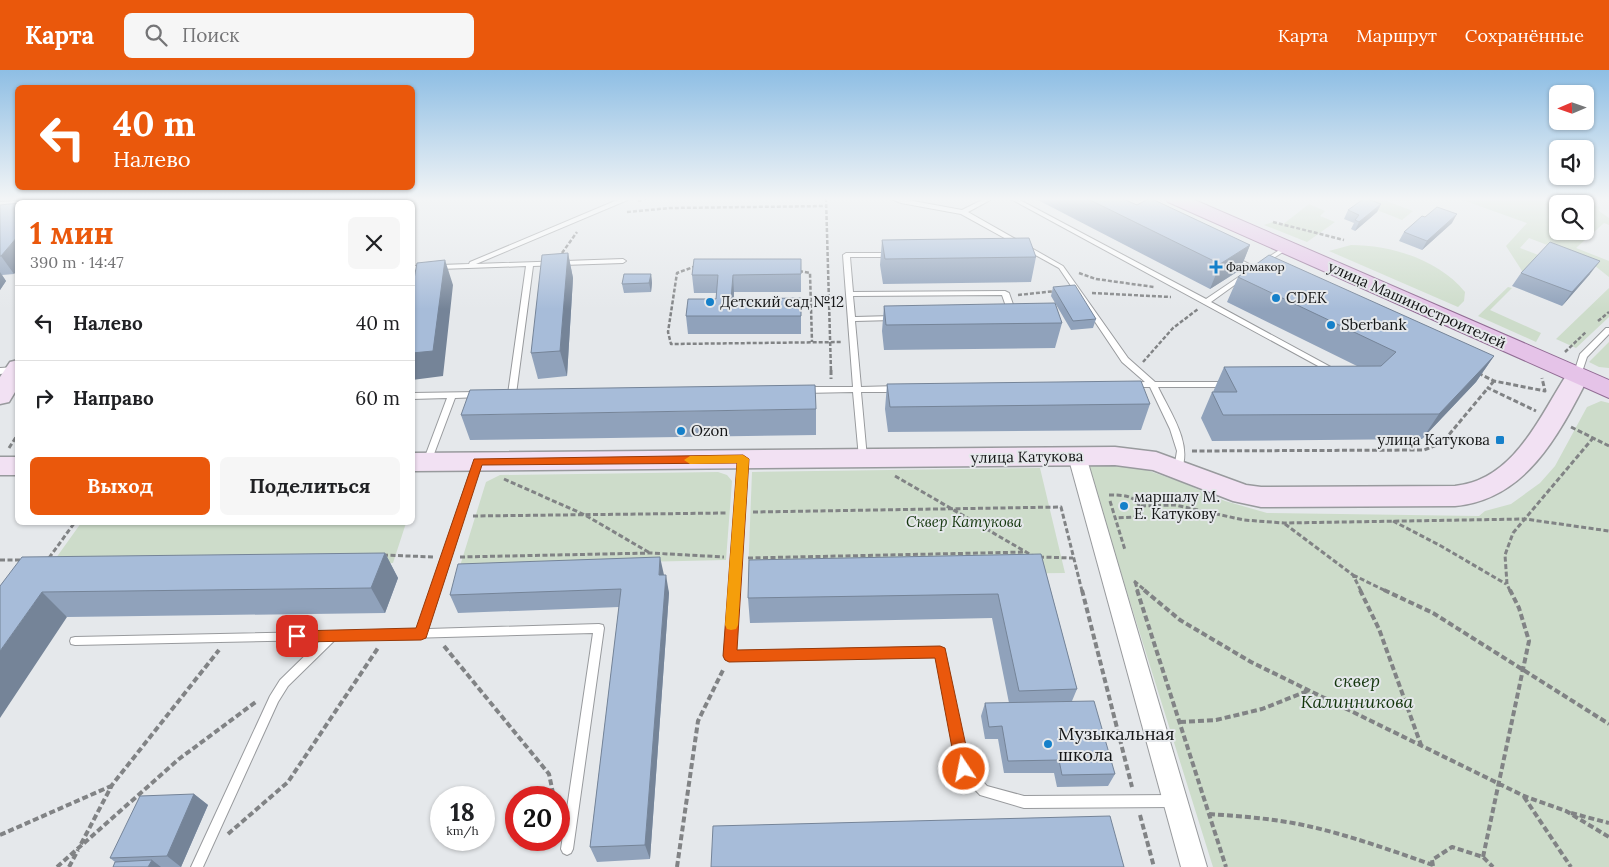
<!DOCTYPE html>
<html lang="ru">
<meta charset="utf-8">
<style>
body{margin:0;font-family:Lora,serif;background:#f6f6f6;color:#202124;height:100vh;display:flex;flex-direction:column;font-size:19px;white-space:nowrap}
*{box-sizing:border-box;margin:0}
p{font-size:16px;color:#757577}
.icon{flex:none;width:28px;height:28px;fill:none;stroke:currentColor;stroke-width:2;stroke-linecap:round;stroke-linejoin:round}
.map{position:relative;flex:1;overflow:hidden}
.details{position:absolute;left:15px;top:130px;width:400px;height:325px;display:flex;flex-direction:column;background:#fff;border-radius:8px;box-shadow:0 1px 4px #0004}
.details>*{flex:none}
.hud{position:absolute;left:15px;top:15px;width:400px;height:105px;border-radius:8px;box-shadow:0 1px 4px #0004;background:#ea580c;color:#fff;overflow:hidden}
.needle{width:32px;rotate:268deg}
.fabs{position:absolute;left:1549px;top:15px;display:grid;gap:10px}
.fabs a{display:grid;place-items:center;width:45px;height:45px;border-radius:8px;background:#fff;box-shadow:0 1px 4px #0004;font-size:25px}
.speed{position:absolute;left:430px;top:716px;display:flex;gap:10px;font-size:25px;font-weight:700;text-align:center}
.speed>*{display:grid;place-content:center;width:65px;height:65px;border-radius:50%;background:#fff;box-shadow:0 1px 4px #0004;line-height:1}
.speed small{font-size:12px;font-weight:400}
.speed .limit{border:8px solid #d22;background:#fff;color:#111}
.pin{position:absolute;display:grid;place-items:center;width:42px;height:42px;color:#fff;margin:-21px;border-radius:10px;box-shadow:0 2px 8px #0006}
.me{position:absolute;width:55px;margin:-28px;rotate:349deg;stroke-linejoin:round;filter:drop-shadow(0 0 4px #0008)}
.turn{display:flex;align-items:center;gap:18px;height:105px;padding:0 15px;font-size:22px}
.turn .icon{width:65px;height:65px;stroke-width:2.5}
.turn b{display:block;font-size:35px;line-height:42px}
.round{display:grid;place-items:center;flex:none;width:52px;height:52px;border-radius:8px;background:#f6f6f6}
.overview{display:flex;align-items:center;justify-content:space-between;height:85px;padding:0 15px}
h1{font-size:30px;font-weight:800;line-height:38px;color:#ea580c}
.primary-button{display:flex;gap:10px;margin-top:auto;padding:10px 15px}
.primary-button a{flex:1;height:58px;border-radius:8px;background:#ea580c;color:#fff;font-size:20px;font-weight:800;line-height:58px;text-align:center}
.primary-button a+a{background:#f6f6f6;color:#202124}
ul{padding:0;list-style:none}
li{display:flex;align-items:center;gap:15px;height:75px;padding:0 15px;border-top:1px solid #e0e0e0}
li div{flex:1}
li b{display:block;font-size:19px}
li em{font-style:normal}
header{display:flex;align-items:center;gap:30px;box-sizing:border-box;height:70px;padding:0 25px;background:#ea580c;color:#fff}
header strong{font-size:24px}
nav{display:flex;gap:28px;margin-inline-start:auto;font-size:18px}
.search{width:350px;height:45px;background:#f6f6f6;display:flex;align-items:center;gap:12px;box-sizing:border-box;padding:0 18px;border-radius:8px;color:#757577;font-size:19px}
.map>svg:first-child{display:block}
.green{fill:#cddcca;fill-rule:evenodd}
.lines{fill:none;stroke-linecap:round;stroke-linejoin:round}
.lane-casing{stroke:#989a9d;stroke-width:2}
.street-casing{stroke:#989a9d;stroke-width:2}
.secondary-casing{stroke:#989a9d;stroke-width:3}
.primary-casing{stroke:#916c94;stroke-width:2}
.path-far2{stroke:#818385;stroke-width:2.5;stroke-dasharray:4 2;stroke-linecap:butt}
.path-far1{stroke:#818385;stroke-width:3;stroke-dasharray:5 2.5;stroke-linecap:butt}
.path{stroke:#818385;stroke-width:4;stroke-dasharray:6 3;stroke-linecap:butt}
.lane{fill:#fff;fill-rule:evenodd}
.street{fill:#fff;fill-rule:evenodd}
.secondary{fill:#f2e1f3;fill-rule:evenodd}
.primary{fill:#e5c3e8;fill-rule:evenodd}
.wall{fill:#90a2bb}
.shaded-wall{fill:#758498}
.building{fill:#a7bcd9;stroke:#758498}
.route{fill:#ea580c;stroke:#983908}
.slow{fill:#f59e0b}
.poi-dot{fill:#1580ca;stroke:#e5e8eb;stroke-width:2}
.labels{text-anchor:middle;stroke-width:4;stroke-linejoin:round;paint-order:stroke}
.far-poi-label{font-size:12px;fill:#141516;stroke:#e5e8eb;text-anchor:start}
.poi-label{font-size:15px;fill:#141516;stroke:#e5e8eb;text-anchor:start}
.street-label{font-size:15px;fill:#141516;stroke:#e5e8eb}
.park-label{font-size:15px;font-style:italic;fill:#14360d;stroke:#e5e8eb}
.near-park-label{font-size:18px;font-style:italic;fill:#14360d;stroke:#e5e8eb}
.near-poi-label{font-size:18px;fill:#141516;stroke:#e5e8eb;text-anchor:start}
</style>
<header>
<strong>Карта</strong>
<div class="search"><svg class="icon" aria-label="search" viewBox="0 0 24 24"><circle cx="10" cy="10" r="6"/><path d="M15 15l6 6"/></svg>Поиск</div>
<nav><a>Карта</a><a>Маршрут</a><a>Сохранённые</a></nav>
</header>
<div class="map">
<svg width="1609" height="797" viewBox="0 0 1609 797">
<rect width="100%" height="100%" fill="#e5e8eb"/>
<path class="green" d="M1352,128H1418L1409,131L1384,130L1413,141L1402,150L1377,140L1379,138Z
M1457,128H1574L1600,137L1599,141L1609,148V155L1604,153L1576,178L1609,191V207L1589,191L1529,168L1520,178L1541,186L1524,204L1506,176L1527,153ZM1558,134H1585V161H1558Z
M1309,134L1325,141L1320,146L1335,152L1307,172L1264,155L1273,152L1282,155Z
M1351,175C1392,175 1439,190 1465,222L1464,231L1458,237L1329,181Z
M1508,217L1512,218L1490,240L1541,263L1536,272L1478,246Z
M1609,218V247L1576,278L1556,269Z
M1609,272V298L1599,297L1589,292Z
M1601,331L1609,333V797H1213L1100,436L1089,394H1129L1181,412L1225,431L1267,443L1479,446L1485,441L1511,434L1540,413L1555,396L1587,337Z
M1040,398L1065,503L748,506L752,402Z
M718,402L727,405L732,411L726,490L460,496L486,412L500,405Z
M81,453H406L393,493L51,495Z"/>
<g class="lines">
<defs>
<path id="lane" d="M66,128H92L89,130L18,132V135L0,136V132Z
M204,128H210L208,132H202Z
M622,128H629L630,129L476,194L623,189L626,191L623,193L533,196L516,324L512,327L509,326L508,324L526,196L412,200V196L469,194L470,192Z
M889,128H897L962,140L986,128H993L992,129L968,142L1063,196L1128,288L1155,312H1231L1232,314L1228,317H1158C1170,342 1193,374 1181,401H1175L1174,399L1177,381L1170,359L1150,317H1128L1127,315L1128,313L1145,312L1122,292L1059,198L961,144L901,133Z
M1009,128H1016L1206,229L1243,204H1247V206L1211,232L1338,301L1334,304L1331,303Z
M1287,175L1290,177L1289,178L1266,193H1262L1261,192Z
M846,183H892L895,185L892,187H850L853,222L1005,221L1009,223L1016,243L1012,245H1009L1002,225L853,226L855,247L893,246L897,248L893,250L855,251L861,317L898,316L902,319L898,322H861L867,388L863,391L859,388L853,322L804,323L800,320L804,317H853L843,185Z
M1233,186L1257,198L1258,199L1255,201L1231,189L1230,188Z
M1606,258H1609V264L1587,287L1580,308H1574L1573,306L1580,284Z
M15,297L18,298V302L0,304V298Z
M478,322L481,323L482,325L481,327L455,328L431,392L427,395L424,394L423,392L447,328L412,329V323Z
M743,386L747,389L735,581L940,577L944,579L945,582L968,696L987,716L1024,726L1175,725L1179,727L1181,731L1179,735L1175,737L1024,738L980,725L959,703L957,699L936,587L729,591L725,589L724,586L739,389Z
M478,388L482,391L428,559L599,554L603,555L604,558L573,779L571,783L567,785L563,783L561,779L593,563L335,570L288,616L278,632L203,797H191L270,626L280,610L321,570L75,575L71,574L70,571L71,568L75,567L417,560L474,391Z"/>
<path id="street" d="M1077,379L1084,381L1086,386L1207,797H1181L1068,386L1070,381Z"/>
<path id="secondary" d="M111,128H129L126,132H108Z
M18,290V317L9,332L0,334V307L10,292Z
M1577,298L1585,301L1589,306C1559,364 1527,429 1455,436L1261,437L1233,431L1153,400L1115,395L412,401V383L1115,377L1156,382L1246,415L1261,417L1455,416C1515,410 1540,345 1569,301Z
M0,387H18V405H0Z"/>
<path id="primary" d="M1165,128H1190L1609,310V328L1168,132Z"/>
</defs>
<use href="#lane" class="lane-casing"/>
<use href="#street" class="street-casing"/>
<use href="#secondary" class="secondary-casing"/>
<use href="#primary" class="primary-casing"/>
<path class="path-far2" d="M826,128L831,302
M638,131L649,128
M146,132L149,128
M627,142L670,138L826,136
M1273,152L1344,170
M562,183L577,162
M696,196L677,203L668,262L671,274L842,272
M799,201L810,203L812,272
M1079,203L1096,209L1154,217
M1092,223L1171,227
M1018,225L1056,221
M1598,251L1609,242
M1565,282L1586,262
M1143,292L1173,258L1198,239"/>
<path class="path-far1" d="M831,300V309
M1478,303L1494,311L1545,321L1542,308
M1494,311L1488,318L1536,341
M1571,357L1609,376
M9,378L18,364
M1192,381L1424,380L1442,373L1488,318
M895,406L1033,486
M504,409L585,445L650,483
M1109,425C1124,425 1139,425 1141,443L1135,447L1116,448
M1110,431L1125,480
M1141,436L1175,435L1244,450L1284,453L1525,449L1609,461
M753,442L1061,437L1082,521
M473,446L727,443
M1393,451L1441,476L1506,514
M1285,454L1353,505L1361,521
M383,485L434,487
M460,487L651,483L724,487
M1039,487L1073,488
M49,488L75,452
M748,488L1027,482
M0,490H22
M1353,505L1386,521
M1134,511L1146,521
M1135,512L1138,521
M1510,521L1507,514L1505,485L1513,463L1593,368"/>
<path class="path" d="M1082,520L1132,717
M1137,520L1226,797
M1144,520L1180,550L1251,592L1524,726L1566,741L1609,767
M1360,520L1379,559L1421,675
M1384,520L1433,543L1609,654
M444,576L549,704L554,728
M1180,652L1216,650L1262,639L1310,620
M1524,727L1571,797
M1571,743L1609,753
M1209,744C1237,746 1265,748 1293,753C1341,762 1387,779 1433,795
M1140,745L1154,797
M228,764L288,712L378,578
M0,765L111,716
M81,774L112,715L219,580
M1483,787L1529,571L1519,538L1510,520
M1433,796L1432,790L1452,777L1483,787L1493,797
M57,797L179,689L257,631
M69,797L78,780
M677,797L698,651L724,598"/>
<use href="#lane" class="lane"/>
<use href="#street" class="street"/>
<use href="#secondary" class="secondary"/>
<use href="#primary" class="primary"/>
</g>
<path class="wall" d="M1034,128H1121L1137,135L1250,175L1240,200L1210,219Z
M1381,134L1377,142L1355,161L1351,159L1354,153L1344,149L1348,140Z
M0,135L14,204L2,205L6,211L0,220Z
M1452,153L1422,180L1399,171L1404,162Z
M882,170L1036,187L1031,212L883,214L880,195Z
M568,183L573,208L567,306L538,309L531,283Z
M801,189V222H734V229L801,228V264H688L686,246L716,229L717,223H694L692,205Z
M1521,203L1590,204L1562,236L1512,216Z
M651,204L652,213L651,222L624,223L622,214Z
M1238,207L1494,286L1476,312L1422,369L1212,371L1201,348L1212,322H1213L1224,297L1357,296L1227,232Z
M1053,217L1096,249L1093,258L1071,260L1051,226Z
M884,236L1062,253L1055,278L884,280L882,261Z
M887,314L1150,334L1141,360L888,362L885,339Z
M816,339V365L470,370L461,345Z
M385,483L398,508L385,543L67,547L0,516Z
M1041,484L1077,619L1072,631L1115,704L1108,716L1057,717L1054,703H1004L998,669H985L981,646L985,633H1009L992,548L750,553L748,528Z
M664,505L669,523L650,789L597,792L590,777L619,537L458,543L450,525Z
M194,724L208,735L181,797H113L115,792L110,788Z"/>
<path class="shaded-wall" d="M210,128H245L243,132H213Z
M251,128H270L271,131V132H249Z
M360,128H390L389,132H362Z
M1381,134L1377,142L1355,161L1359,152Z
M1457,144L1452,153L1422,180L1427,171Z
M18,166V200L14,204L1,186Z
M1250,175L1240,200L1210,219L1220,194Z
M568,183L573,208L567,306L560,281Z
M445,190L453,215L443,306L412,310V283Z
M1600,191L1590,204L1562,236L1572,222Z
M0,202L6,211L0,220Z
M651,204L652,213L651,222L649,213Z
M733,205L734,222L732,247L731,229Z
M1494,286L1476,312L1422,369L1439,344Z
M385,483L398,508L385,543L371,518Z
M660,487L664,505L662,523L659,505Z
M666,505L669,523L650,789L645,775Z
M42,522L67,547L0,648V581Z
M194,724L208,735L181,797L167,786Z
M152,790L161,797H148Z"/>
<path class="building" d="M223,128H251L249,132H221Z
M1086,128H1121L1137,135L1150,128L1250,175L1220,194Z
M1365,128L1381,134L1359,152L1355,150L1359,145L1348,140Z
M45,131L44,132H27Z
M18,133V166L1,186H0V135Z
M1437,137L1457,144L1427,171L1404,162L1422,146L1425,147Z
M1029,168L1036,187L885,189L882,170Z
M1550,172L1600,191L1572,222L1521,203Z
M568,183L560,281L531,283L542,185Z
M1269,185L1494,286L1439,344L1223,345L1212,322H1237L1224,297L1381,296L1396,282L1238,207Z
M694,189H801V204L733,205L731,229L801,228V246H686L688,229H716L718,205H692Z
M445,190L433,281L412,283V220L417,193Z
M624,204H651L649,213L622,214Z
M1075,215L1096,249L1073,251L1053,217Z
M1055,233L1062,253L886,255L884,236Z
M1141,311L1150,334L890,337L887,314Z
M815,315L816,339L461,345L470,320Z
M385,483L371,518L42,522L0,581V516L22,487Z
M1041,484L1077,619L1019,621L998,524L748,528L749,490Z
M660,487L659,505H666L645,775L590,777L621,519L450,525L458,494Z
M1094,631L1115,704L1062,705L1059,690L1008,691L1002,656L989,657L985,633Z
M194,724L167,786L110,788L140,726Z
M1110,746L1124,797H711L713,756Z
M152,790L148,797H113L115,792Z"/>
<linearGradient id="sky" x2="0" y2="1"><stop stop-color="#8ebee4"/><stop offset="0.54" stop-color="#f3f5f6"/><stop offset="1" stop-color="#f3f5f6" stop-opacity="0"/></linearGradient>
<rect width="1609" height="239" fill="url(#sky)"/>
<path class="route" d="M743,385L749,389L737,580L940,576L945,578L971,699L969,704L964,706L958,704L956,699L935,588L729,592L725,590L723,586L737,393L482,395L426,568L421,570L297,572L293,571L291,566L293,562L297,561L416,558L474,389Z"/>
<path class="slow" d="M743,385L749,389L738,555L736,559L731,560L727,559L725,555L737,393L690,394L684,390L690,386Z"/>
<g class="poi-dot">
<path d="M1213.5 189.5h5v5h5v5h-5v5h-5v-5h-5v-5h5z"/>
<circle cx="1276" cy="228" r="5"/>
<circle cx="710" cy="232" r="5"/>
<circle cx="1331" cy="255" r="5"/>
<circle cx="681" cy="361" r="5"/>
<rect x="1495" y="365" width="10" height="10" rx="2.5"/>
<circle cx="1124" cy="436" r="5"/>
<circle cx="1048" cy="674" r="5"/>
</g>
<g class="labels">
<g class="far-poi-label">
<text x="1226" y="201">Фармакор</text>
</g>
<g class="poi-label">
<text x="1286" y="233">CDEK</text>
<text x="720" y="237">Детский сад №12</text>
<text x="1341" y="260">Sberbank</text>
<text x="691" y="366">Ozon</text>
<text x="1490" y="375" text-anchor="end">улица Катукова</text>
<text x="1134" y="432">маршалу М.<tspan x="1134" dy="17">Е. Катукову</tspan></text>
</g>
<g class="street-label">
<text transform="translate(1417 235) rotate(24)" y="5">улица Машиностроителей</text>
<text transform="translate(1027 387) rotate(-1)" y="5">улица Катукова</text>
</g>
<g class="park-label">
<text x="964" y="457">Сквер Катукова</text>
</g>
<g class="near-park-label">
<text x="1357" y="617">сквер<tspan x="1357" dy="21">Калинникова</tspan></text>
</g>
<g class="near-poi-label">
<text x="1058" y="670">Музыкальная<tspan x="1058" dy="21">школа</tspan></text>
</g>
</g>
</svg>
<div class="fabs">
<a><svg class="needle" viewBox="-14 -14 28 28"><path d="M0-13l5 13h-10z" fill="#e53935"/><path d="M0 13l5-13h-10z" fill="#757577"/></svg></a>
<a><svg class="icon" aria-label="sound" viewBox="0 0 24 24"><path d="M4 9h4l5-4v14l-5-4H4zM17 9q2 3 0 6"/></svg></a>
<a><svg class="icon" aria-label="search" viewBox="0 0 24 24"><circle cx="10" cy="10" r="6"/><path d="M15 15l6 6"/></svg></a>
</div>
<div class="speed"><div>18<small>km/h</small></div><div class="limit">20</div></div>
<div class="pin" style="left:297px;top:566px;background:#d93025"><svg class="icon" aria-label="arrive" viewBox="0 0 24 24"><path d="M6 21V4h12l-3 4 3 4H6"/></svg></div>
<svg class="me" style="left:964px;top:699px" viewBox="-20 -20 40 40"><circle r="17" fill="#ea580c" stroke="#fff" stroke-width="3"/><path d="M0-11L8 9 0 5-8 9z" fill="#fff"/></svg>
<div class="hud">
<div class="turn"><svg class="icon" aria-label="left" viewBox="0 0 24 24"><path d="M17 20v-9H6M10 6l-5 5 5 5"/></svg><div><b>40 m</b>Налево</div></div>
</div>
<section class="details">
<div class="overview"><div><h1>1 мин</h1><p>390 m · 14:47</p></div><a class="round"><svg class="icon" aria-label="close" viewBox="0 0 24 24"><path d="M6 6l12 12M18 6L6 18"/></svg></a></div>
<ul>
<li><svg class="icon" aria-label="left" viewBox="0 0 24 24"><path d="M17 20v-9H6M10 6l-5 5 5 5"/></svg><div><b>Налево</b></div><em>40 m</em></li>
<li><svg class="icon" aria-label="right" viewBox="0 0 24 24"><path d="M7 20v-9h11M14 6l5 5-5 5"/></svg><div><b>Направо</b></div><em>60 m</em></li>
</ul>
<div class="primary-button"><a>Выход</a><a>Поделиться</a></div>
</section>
</div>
